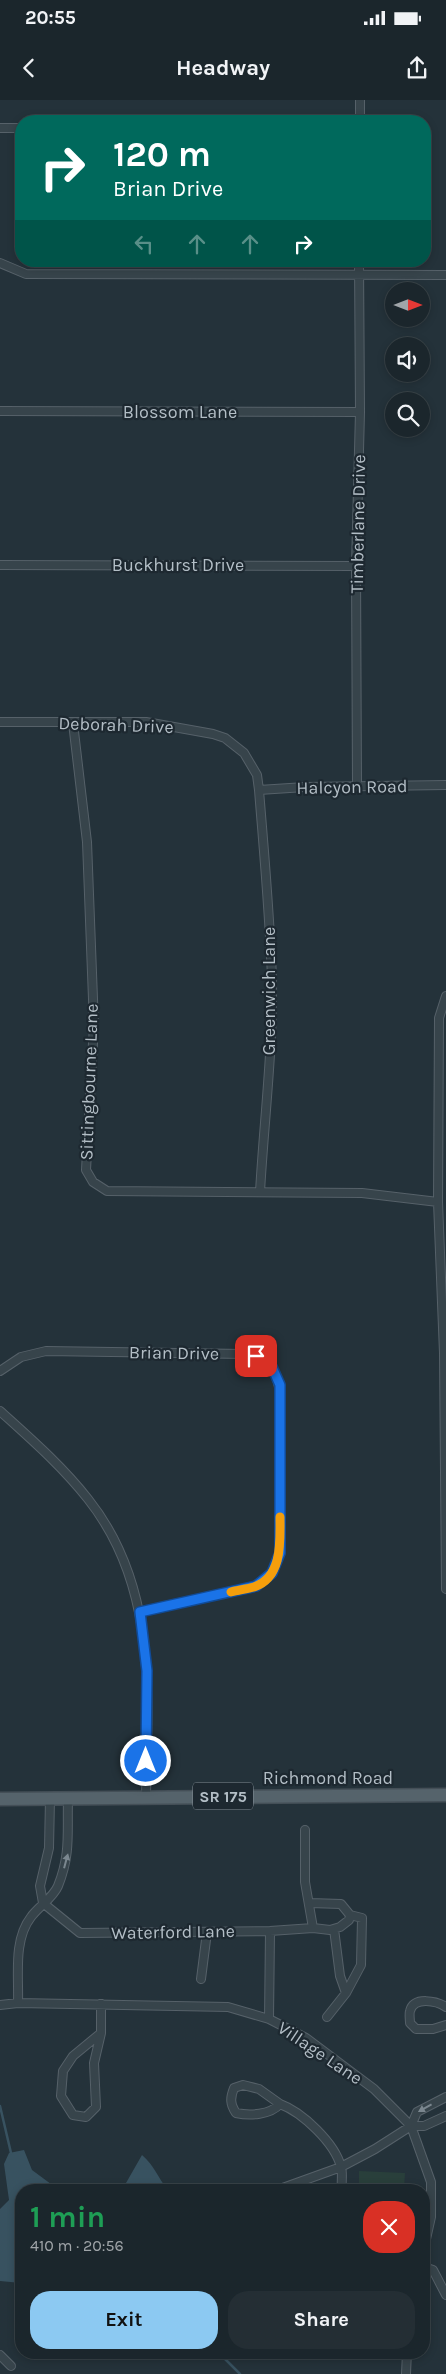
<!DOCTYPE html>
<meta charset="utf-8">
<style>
body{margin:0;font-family:Karla,sans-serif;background:#242e34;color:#f1f3f6;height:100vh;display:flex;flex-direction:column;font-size:19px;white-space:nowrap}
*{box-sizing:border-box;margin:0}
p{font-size:16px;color:#a0a5a9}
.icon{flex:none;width:28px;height:28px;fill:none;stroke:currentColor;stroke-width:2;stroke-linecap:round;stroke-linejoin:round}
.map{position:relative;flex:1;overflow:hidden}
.sheet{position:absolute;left:15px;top:2084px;width:415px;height:175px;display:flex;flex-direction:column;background:#1b262c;border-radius:20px;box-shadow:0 2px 8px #0003,0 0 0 1px #394348}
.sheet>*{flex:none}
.banner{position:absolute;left:15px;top:15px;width:416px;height:152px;border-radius:20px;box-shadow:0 2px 8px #0003,0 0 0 1px #394348;background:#00695c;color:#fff;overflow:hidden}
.needle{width:32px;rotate:90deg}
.tools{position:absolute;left:385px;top:182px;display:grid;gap:10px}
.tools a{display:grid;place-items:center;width:45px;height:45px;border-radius:50%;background:#1b262c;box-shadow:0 2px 8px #0003,0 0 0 1px #394348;font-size:25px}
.pin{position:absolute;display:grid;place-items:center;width:42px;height:42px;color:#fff;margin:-21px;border-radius:10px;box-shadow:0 2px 8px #0006}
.me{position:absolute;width:55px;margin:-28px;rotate:0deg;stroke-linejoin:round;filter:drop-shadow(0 0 4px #0008)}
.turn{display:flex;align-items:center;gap:18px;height:105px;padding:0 15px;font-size:22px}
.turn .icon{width:65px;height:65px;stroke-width:2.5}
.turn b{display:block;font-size:35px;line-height:42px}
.lanes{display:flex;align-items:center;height:48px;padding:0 15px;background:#0003;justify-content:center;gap:25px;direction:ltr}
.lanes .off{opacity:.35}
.round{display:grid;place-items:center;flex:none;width:52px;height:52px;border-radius:20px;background:#242e34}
.headline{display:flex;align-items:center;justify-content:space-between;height:85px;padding:0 15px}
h1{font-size:30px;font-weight:700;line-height:38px;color:#1e9e55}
.primary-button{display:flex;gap:10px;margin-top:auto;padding:10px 15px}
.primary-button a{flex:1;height:58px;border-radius:20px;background:#8cc9f2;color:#111;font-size:20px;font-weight:700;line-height:58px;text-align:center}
.primary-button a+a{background:#242e34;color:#f1f3f6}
.status{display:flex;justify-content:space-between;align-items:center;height:35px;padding:0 25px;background:#1b262c;direction:ltr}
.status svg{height:14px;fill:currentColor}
header{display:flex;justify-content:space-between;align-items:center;height:65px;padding:0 15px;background:#1b262c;font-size:22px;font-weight:700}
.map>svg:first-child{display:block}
.green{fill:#293f3b}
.water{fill:#385260}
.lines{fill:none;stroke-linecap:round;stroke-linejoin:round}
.stream{stroke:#385260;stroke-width:2.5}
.minor-casing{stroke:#566169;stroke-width:10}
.primary-casing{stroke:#444f57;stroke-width:15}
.minor{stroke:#37444b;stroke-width:8}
.primary{stroke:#55636b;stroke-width:12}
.oneway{fill:#7b878f}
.route-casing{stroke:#114b97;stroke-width:12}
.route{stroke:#1a73e8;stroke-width:9}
.slow{stroke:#f59e0b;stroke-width:9}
.labels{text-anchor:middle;stroke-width:4.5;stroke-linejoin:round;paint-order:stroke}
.shield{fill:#1d2830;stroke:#869199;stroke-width:1}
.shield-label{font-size:16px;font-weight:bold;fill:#b3bec6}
.street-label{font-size:18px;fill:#b3bec6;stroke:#1d2830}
</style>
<div class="status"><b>20:55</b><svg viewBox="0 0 49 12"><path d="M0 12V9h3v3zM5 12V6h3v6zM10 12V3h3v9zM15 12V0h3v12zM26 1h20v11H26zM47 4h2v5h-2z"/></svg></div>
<header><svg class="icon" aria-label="back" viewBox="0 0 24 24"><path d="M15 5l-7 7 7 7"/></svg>Headway<svg class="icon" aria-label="share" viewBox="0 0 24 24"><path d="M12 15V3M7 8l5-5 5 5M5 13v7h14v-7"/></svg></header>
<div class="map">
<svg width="446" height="2274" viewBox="0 0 446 2274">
<rect width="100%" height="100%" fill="#24323a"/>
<path class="green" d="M359,2071L405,2073L404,2090H359Z"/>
<path class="water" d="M24,2050L32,2070L59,2090H21V2183L0,2181V2109L9,2100L4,2064L9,2053Z
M142,2055C154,2065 158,2078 168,2090H122Z"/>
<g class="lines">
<path class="stream" d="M0,2006L11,2053
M218,2252L240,2274"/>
<defs>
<path id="minor" d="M360,21V0
M0,28H21
M0,163L26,174L446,175
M0,311L360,312
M0,465L356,466
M0,622H146L213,634L225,638L244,653L257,675L259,690C264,753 270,816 272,880C273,951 264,1021 260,1092
M73,623L87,742L94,925L86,1070L93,1082L107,1091L362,1093L438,1102
M357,686L356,466L360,312L359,161
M259,690L305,687L446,685
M446,896L439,918L438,1102L444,1253L446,1489
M0,1271L21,1257L46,1251L244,1254C270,1259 278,1270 280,1296V1453L272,1473L256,1486L140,1512
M0,1311C31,1339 62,1366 88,1399C157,1486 148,1592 146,1696
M305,1730V1782L313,1828
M43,1803L80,1833L270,1831L313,1828L330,1830L340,1827L349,1820L350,1815
M43,1803L40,1786L49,1748L50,1699
M310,1803L341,1804L350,1815L362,1818L361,1865L346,1893L327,1917
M334,1829L340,1876L346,1893
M201,1879L207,1832
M18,1903C19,1876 13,1840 31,1817C38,1807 53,1798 58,1786C71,1754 67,1732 68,1700
M0,1905L18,1903L228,1907L269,1919L306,1938L374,1989L411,2026L431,2082V2117L424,2148
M446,1907C437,1901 414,1896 410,1911C409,1914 410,1920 410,1923L416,1929H433L446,1925
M269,1919L270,1831
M101,1933L94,1963L96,2007L86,2017L73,2015L61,1996L63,1971L73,1956Z
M101,1933V1904
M243,1985L259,1989L280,2004C270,2015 250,2016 236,2013C230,2004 230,1998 234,1988Z
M280,2004C302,2012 335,2043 341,2067C343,2073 341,2083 342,2090
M411,2026L417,2012L446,1997
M411,2026H424L446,2016
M277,2090L341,2067L375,2049L411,2026
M424,2167L433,2170L446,2195
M0,2255L11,2266
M406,2274L407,2252"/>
<path id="primary" d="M0,1699L446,1695"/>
</defs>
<use href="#minor" class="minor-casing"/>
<use href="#primary" class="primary-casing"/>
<use href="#minor" class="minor"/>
<use href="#primary" class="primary"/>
</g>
<defs><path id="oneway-solid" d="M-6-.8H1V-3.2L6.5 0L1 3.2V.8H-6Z" transform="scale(1.25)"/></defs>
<g class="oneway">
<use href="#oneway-solid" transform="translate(66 1761) rotate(-75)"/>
<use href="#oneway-solid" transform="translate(425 2008) rotate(151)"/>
</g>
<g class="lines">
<defs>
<path id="route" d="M146,1661L147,1571L140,1512L256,1486L272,1473L280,1453V1285L272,1267L256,1256"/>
</defs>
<use href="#route" class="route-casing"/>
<use href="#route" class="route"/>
<path class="slow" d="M231,1492C239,1490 247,1489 254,1487C283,1477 280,1441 280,1417"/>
</g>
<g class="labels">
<rect class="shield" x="193" y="1682.5" width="60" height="27" rx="4"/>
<g class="shield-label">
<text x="223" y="1702">SR 175</text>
</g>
<g class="street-label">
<text x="180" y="318">Blossom Lane</text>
<text transform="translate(358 424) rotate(-89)" y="6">Timberlane Drive</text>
<text x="178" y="471">Buckhurst Drive</text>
<text transform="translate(116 625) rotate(2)" y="6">Deborah Drive</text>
<text transform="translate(352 687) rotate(-1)" y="6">Halcyon Road</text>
<text transform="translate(269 891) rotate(-90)" y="6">Greenwich Lane</text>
<text transform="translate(89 982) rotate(-88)" y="6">Sittingbourne Lane</text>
<text transform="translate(174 1253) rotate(1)" y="6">Brian Drive</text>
<text x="328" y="1684">Richmond Road</text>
<text transform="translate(173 1832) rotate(-1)" y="6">Waterford Lane</text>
<text transform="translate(320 1953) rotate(34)" y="6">Village Lane</text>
</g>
</g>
</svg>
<div class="tools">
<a><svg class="needle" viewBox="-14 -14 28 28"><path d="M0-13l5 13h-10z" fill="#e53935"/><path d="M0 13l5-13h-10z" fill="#a0a5a9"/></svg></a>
<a><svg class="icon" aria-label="sound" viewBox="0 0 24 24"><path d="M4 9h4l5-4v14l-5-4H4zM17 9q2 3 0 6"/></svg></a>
<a><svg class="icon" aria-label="search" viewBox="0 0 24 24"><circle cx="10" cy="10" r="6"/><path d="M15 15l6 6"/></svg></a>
</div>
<div class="pin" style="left:256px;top:1256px;background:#d93025"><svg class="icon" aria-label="arrive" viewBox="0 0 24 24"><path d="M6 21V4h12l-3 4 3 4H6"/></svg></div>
<svg class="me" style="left:146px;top:1661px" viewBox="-20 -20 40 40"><circle r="17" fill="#1a73e8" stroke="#fff" stroke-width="3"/><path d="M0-11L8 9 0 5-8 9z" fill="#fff"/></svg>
<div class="banner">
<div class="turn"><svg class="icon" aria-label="right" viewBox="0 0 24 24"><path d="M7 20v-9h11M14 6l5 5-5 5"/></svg><div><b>120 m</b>Brian Drive</div></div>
<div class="lanes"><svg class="icon off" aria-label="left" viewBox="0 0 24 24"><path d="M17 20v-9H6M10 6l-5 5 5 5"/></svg><svg class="icon off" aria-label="ahead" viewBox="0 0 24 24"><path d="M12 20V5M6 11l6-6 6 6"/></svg><svg class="icon off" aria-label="ahead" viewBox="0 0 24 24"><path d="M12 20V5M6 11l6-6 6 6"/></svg><svg class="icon" aria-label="right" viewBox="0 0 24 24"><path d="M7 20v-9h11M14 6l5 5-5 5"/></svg></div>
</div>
<section class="sheet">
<div class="headline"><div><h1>1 min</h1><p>410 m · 20:56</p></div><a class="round" style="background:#d93025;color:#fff"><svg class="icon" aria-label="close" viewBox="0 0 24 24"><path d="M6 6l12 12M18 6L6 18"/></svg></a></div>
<div class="primary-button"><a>Exit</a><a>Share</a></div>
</section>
</div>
